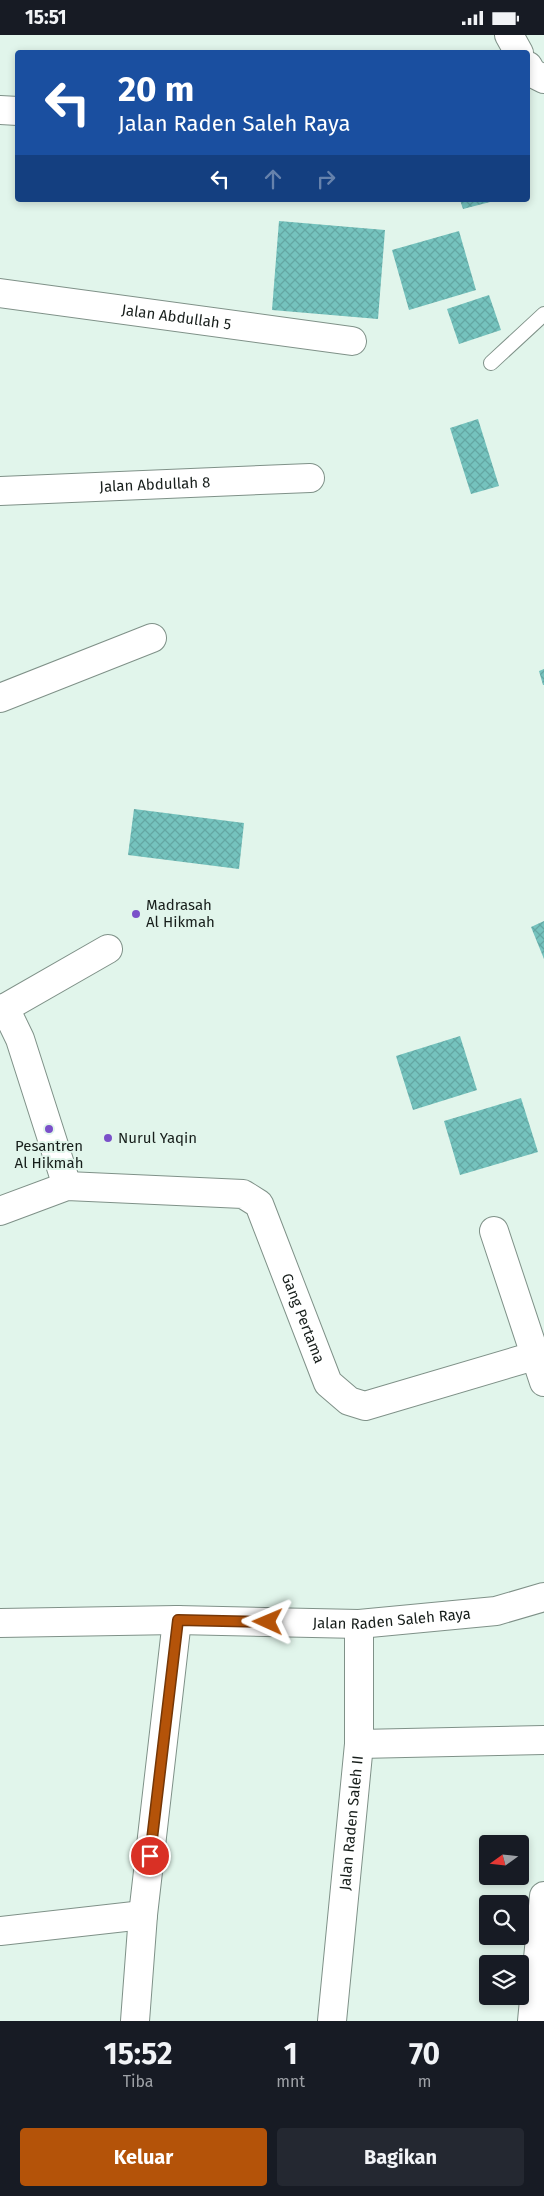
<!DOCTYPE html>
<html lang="id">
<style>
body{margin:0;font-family:"Fira Sans",sans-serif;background:#242831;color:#f1f3f6;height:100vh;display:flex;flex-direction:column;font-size:19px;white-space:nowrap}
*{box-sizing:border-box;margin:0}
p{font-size:16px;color:#9ea1a6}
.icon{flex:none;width:28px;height:28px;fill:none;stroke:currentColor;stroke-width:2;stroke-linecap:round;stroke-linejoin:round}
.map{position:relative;height:1986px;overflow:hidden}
.drawer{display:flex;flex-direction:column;background:#171b24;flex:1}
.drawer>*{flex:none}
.guide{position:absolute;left:15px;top:15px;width:515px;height:152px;border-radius:5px;box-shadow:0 2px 8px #0003;background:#1a4fa0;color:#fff;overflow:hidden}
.needle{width:32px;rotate:255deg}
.fabs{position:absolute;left:479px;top:1800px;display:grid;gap:10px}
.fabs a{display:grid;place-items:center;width:50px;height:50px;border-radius:5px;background:#171b24;box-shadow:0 2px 8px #0003;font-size:25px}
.pin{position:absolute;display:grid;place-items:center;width:42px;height:42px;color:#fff;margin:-21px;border:2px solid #fff;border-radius:50%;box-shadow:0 1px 5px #0007}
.me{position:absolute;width:55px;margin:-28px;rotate:271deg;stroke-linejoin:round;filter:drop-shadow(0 0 4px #0008)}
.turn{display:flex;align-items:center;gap:18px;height:105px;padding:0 20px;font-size:22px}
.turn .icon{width:65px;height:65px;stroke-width:2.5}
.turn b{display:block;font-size:35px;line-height:42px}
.lanes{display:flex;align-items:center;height:48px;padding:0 20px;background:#0003;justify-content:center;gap:25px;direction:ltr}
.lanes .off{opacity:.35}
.eta{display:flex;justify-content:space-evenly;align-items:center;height:85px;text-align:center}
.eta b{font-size:30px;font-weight:700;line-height:35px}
.button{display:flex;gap:10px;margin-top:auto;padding:10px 20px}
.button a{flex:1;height:58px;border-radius:5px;background:#b45309;color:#fff;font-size:20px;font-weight:700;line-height:58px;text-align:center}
.button a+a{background:#242831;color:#f1f3f6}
.status{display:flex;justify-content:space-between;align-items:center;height:35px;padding:0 25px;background:#171b24;direction:ltr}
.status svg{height:14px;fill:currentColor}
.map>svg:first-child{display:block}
.building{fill:url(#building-cross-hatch)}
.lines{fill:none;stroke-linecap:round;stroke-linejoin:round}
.service-casing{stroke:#7f9188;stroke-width:16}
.minor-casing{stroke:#7f9188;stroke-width:30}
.tertiary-casing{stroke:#7f9188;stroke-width:30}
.service{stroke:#fff;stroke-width:14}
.minor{stroke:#fff;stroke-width:28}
.tertiary{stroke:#fff;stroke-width:28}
.route-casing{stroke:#753606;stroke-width:12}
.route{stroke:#b45309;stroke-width:9}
.poi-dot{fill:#7a50c9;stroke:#e1f5eb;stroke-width:2}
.labels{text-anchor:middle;stroke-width:4;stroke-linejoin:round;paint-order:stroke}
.street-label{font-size:15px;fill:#171e1b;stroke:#e1f5eb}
.poi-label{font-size:15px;fill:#171e1b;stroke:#e1f5eb;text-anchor:start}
</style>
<div class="status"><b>15:51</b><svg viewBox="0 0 49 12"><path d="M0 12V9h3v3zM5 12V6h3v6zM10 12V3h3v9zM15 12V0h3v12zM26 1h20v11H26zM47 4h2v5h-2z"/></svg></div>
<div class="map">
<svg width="544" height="1986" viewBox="0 0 544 1986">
<defs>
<pattern id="building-cross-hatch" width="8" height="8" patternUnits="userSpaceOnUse" patternTransform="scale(1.25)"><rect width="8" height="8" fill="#75c3be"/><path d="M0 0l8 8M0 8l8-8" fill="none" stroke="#64a7a3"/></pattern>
</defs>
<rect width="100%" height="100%" fill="#e1f5eb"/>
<path class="building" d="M460,165H494V166L463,174Z
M279,186L385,195L378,284L272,275Z
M459,196L476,255L409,275L392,215Z
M489,260L501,295L459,309L447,274Z
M478,384L499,451L471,459L450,393Z
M544,634V650H543L539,636Z
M134,774L244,788L239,834L128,820Z
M544,886V924L531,892Z
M460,1001L477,1055L413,1075L396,1021Z
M521,1063L538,1117L460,1140L444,1086Z"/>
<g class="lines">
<defs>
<path id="service" d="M491,328L544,279"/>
<g id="minor">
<path d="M509,0L519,18"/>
<path d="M528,31L532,38L544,44"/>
<path d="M0,75L18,76"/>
<path id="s1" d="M0,258L352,306"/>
<path id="s2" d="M0,456L310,443"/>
<path d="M0,663L152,603"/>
<path d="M5,973L108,914"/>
<path d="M0,974L5,973L20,1004L67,1151"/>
<path id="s3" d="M0,1176L67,1151L243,1159L259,1169L328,1348L349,1366L365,1371L534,1321"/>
<path d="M494,1196L544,1347"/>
<path d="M359,1709L544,1705"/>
<path d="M0,1896L143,1880"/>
<path d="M135,1986L143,1880L177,1585"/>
<path id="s4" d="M332,1986L359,1709V1589"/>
<path d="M532,1986L544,1861"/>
</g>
<g id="tertiary">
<path id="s5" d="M0,1588L177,1585L359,1589L496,1576L544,1562"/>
</g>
</defs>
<use href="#service" class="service-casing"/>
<use href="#minor" class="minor-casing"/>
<use href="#tertiary" class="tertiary-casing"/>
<use href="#service" class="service"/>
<use href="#minor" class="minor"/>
<use href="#tertiary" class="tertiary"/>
</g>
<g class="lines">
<defs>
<path id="route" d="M150,1821L178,1585L268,1587"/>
</defs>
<use href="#route" class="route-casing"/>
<use href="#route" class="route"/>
</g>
<g class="poi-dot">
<circle cx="136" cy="879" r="5"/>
<circle cx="49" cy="1094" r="5"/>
<circle cx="108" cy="1103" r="5"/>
</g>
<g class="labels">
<g class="street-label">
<text dy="5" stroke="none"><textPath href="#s1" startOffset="178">Jalan Abdullah 5</textPath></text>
<text dy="5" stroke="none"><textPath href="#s2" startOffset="155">Jalan Abdullah 8</textPath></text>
<text dy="5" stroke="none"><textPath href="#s3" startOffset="389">Gang Pertama</textPath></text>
<text dy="5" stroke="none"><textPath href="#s5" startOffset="392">Jalan Raden Saleh Raya</textPath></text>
<text dy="5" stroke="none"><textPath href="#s4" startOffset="199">Jalan Raden Saleh II</textPath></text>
</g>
<g class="poi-label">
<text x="146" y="875">Madrasah<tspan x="146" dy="17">Al Hikmah</tspan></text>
<text x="118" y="1108">Nurul Yaqin</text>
<text x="49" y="1116" text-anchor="middle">Pesantren<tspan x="49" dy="17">Al Hikmah</tspan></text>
</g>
</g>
</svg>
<div class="fabs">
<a><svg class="needle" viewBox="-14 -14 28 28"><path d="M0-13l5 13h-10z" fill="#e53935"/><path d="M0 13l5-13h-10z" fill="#9ea1a6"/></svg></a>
<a><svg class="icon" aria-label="search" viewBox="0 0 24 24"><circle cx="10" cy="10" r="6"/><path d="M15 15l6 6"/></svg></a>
<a><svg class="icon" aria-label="layers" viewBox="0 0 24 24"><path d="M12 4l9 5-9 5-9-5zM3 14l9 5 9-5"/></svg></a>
</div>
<div class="pin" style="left:150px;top:1821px;background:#d93025"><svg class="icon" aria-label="arrive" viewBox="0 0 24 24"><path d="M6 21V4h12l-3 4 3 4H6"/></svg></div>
<svg class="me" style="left:268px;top:1587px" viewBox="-20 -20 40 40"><path d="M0-17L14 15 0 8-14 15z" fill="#b45309" stroke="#fff" stroke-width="4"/></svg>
<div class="guide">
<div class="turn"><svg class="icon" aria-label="left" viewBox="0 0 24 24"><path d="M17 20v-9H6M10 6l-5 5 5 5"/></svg><div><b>20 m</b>Jalan Raden Saleh Raya</div></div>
<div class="lanes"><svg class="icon" aria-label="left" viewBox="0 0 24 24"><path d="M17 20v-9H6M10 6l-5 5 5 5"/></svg><svg class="icon off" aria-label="ahead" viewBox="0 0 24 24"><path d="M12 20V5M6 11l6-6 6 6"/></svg><svg class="icon off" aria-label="right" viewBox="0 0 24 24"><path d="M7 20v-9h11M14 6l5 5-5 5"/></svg></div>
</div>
</div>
<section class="drawer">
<div class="eta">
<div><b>15:52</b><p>Tiba</p></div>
<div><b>1</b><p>mnt</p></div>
<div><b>70</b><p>m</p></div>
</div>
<div class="button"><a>Keluar</a><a>Bagikan</a></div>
</section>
